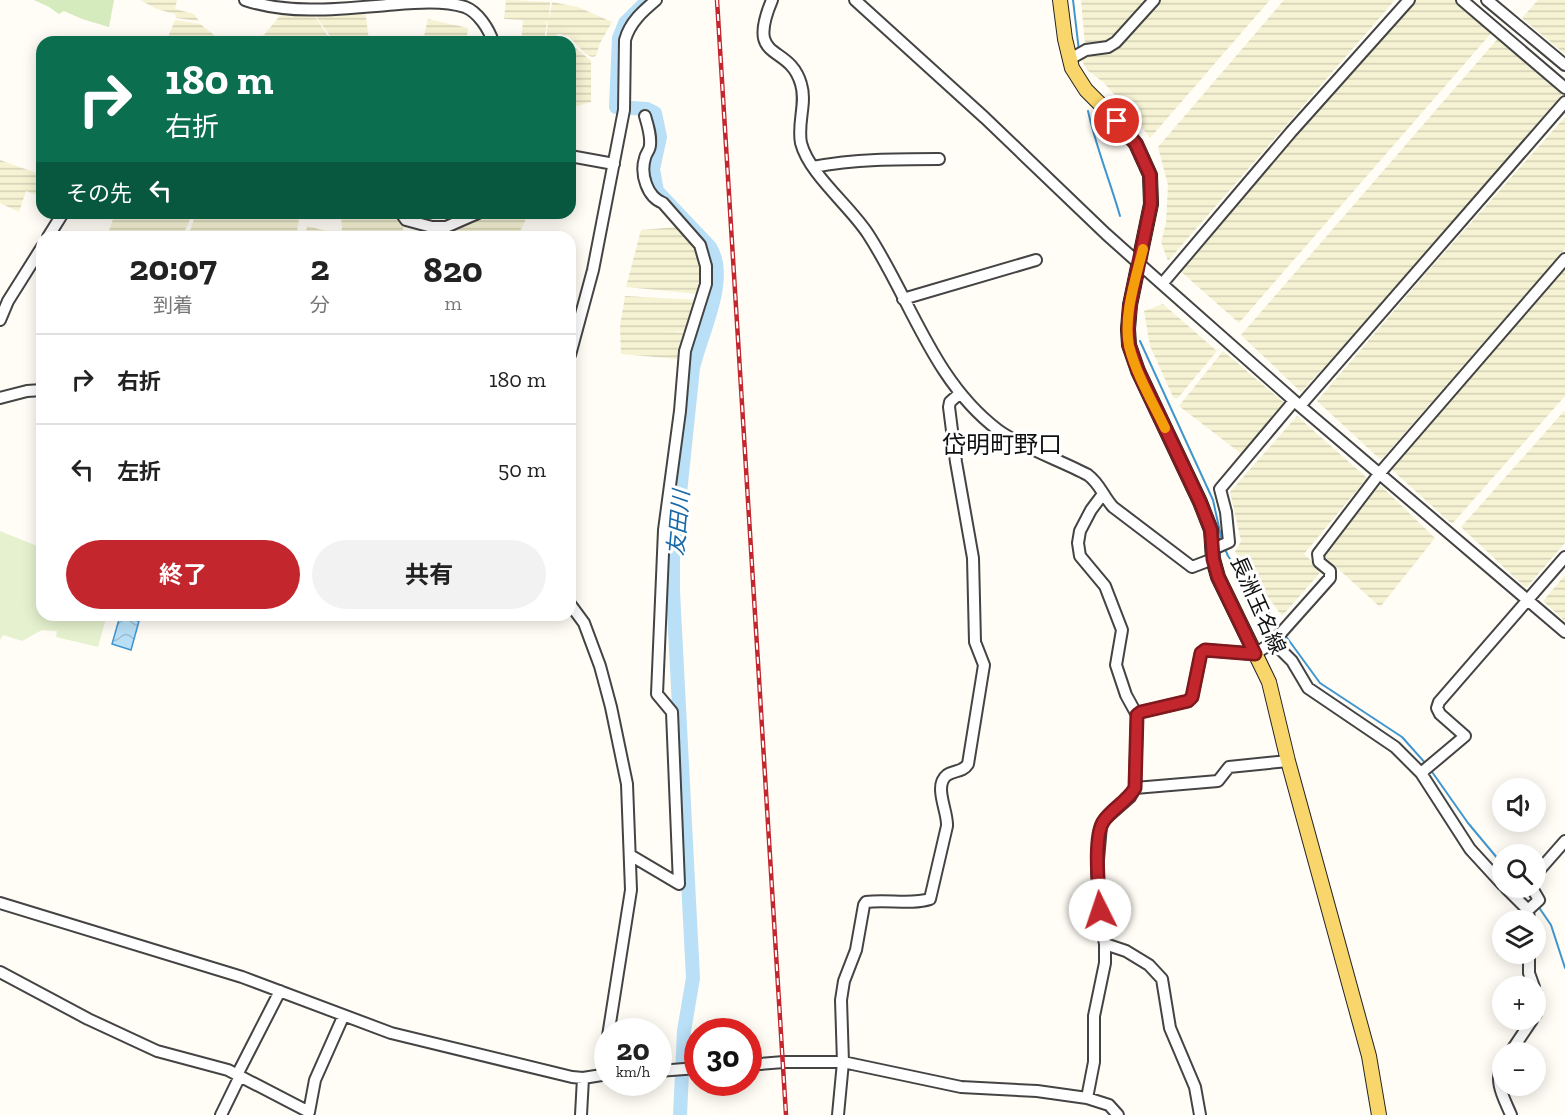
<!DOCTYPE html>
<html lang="ja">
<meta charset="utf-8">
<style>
body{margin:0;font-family:"Zilla Slab","Noto Sans JP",serif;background:#f2f2f2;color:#222;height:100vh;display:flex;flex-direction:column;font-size:22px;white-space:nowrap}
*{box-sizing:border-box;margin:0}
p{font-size:20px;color:#767676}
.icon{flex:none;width:33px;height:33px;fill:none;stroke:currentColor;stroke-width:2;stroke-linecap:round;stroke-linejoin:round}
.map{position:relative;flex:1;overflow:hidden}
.details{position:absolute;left:36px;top:231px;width:540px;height:390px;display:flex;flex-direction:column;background:#fff;border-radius:18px;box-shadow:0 3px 15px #0003}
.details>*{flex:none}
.guide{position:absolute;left:36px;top:36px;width:540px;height:183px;border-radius:18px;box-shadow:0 3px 15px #0003;background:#0b6e4f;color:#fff;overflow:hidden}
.buttons{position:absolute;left:1492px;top:778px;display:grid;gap:12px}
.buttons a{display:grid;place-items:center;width:54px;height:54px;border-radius:50%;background:#fff;box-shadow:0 3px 15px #0003;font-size:30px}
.speed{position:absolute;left:594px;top:1018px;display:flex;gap:12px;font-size:30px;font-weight:700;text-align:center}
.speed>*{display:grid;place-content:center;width:78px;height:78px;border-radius:50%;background:#fff;box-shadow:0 3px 15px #0003;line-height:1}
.speed small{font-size:15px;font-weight:400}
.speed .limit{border:9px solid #d22;background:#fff;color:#111}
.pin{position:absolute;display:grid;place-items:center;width:51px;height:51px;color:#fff;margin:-26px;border:3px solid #fff;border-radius:50%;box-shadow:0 2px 6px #0007}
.me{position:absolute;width:66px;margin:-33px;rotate:356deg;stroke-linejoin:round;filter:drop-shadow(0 0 4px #0008)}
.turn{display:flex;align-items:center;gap:21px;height:126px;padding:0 30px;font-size:27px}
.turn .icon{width:78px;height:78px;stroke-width:2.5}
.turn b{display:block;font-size:42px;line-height:51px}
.then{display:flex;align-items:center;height:57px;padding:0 30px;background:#0003;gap:12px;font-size:22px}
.eta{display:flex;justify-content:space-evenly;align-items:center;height:102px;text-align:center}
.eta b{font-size:36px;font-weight:700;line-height:42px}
.button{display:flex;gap:12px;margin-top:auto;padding:12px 30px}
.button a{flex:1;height:69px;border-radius:36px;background:#c4262e;color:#fff;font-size:24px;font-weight:700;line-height:69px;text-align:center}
.button a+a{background:#f2f2f2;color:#222}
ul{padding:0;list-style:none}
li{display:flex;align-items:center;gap:18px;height:90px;padding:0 30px;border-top:2px solid #e0e0e0}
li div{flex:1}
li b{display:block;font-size:22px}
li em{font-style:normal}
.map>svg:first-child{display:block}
.farmland{fill:url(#farmland-rules)}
.grass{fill:#d5ebbd}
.pitch{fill:#e6f2cf}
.water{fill:url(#water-waves);stroke:#3f96cf;stroke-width:1.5}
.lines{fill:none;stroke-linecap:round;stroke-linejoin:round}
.stream{stroke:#3f96cf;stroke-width:2}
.river{stroke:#b9e0f7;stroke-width:14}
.minor-casing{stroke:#444;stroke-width:14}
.major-casing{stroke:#222;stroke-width:16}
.minor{stroke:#fff;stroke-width:10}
.major{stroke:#f9d66b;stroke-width:14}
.rail-casing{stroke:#c4262e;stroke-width:4.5}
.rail{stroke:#fff;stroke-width:2;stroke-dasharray:7;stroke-linecap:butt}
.route-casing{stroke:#7f191e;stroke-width:15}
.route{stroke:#c4262e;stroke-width:10}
.slow{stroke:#f59e0b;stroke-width:10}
.labels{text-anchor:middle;stroke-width:6;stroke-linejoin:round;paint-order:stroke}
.street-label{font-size:21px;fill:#111;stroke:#fff}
.water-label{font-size:22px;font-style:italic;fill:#1768a6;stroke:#fff}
.quarter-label{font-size:24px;fill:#111;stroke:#fff}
</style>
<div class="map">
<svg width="1565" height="1115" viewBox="0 0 1565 1115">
<defs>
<pattern id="farmland-rules" width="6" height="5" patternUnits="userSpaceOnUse" patternTransform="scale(1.5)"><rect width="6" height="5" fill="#f6f3d4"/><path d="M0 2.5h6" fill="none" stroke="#d2cfb5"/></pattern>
<pattern id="water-waves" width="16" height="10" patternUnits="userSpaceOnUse" patternTransform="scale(1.5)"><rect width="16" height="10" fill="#b9e0f7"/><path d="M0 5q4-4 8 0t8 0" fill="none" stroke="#9ebfd3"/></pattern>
</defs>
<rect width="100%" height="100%" fill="#fffdf5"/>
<path class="farmland" d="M140,0H177L175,9L194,14L199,21L176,18L175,14L157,9Z
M506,0L550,2L549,20L552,2L578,7L612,22L600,43L596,56L592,57L586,54L568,36L559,34L546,39L548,22H542L547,23L544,39L540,42H521L523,20L504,19Z
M1081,0H1150L1114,40L1100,44H1085Z
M1160,0H1270L1150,138L1127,108L1103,82L1087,70L1081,59L1090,54H1100L1118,48Z
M1284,0H1395L1168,261L1161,242L1166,223L1168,185L1158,147Z
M1413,0H1456L1493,31L1239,323L1179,270Z
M1538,0H1565V54L1522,18Z
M365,10L369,40L421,38L424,36L428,19L468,28L466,42H340L333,40L314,14Z
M283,12L314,15L332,42H245L264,35Z
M175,20L200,24L223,42H184L168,37Z
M1500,36L1562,90L1561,96L1380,307L1301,392L1241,335Z
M570,43L591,61V102L577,106L570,111Z
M1565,117V249L1381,460L1317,401L1427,272Z
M0,160L42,175V197L26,191L19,212L0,203Z
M115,213H193L182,237H107Z
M196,213H300L296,237H188Z
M341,213H398L405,223L400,237H357L342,231Z
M481,213H532V218L528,215L517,237H509L503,230L507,237H430L433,229Z
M307,226L342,235V237H305Z
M677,227L695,243L701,268L699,294L626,287L641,230Z
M1565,266V396L1452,524L1390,468Z
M625,296L696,300L685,332L665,331L684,333L678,359L621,354L620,326Z
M1163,304L1217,351L1177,399L1173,397L1150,346L1144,311Z
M1223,351L1288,406L1244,456L1179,406Z
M1565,410V543L1526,588L1461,527Z
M1297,416L1367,478L1304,554L1319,568V574L1282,616L1235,552L1241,541L1230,492Z
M1380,485L1435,538L1380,607L1323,555Z
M1565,575V621L1543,601Z"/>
<path class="grass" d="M34,0H114L109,27L82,19L64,11L59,14L49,7Z"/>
<path class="pitch" d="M0,531L42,548V615H107L98,647L56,637L57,631L42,630L22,641L3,635L0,640Z"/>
<path class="water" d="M120,616L139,621L131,650L112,644Z"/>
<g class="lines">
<path class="stream" d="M1073,0L1079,51
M1088,111C1096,147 1110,181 1120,216
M1140,341L1213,500L1222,541
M1225,549L1228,556L1280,628
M1285,635L1320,683L1402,737L1427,765
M1430,769L1468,823L1503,865
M1523,888L1532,899
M1538,906L1551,925L1565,968"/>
<path class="river" d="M648,0L625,23L619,38L616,107L647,109L655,113L660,137L653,169L657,191L710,247C730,279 701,333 693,368L673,560V591L693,978L684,1031L680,1115"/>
<defs>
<path id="minor" d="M245,0C290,15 340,9 387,5C413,3 441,0 465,7C478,12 489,29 493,42
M772,0C745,64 789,42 801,84C807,103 797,123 801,143C809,174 850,206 868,234C911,300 933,381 998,430C1021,447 1062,461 1088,475C1100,484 1103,496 1113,507L1192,567L1213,559
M855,0L985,118L1106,234L1162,284L1300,406L1565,632
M1462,0L1565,88
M1487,0L1565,65
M1070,59L1086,50L1108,47L1116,42L1154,0
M570,156L614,164
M813,167C855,159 897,159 939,159
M401,213L406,220L432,227
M48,237L63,213
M428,237L432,227H446L478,213
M1162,284L1291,132L1409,0
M903,299L1036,260
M0,320L8,301L42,247
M570,355L593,270L624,110L625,40C630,22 643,11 656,0
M0,398L27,391L42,390
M1300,406L1565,102
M1213,549L1229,542L1226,512L1220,489L1294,401
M570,604L584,623L600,666L611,707L627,784L631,890L602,1074
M1273,642L1292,661L1308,688L1395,747L1421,773L1470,849L1503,885
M1137,715L1141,712L1188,701L1192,697L1201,653L1205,650L1255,654L1273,642L1330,578V571L1319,562L1318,554L1379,474L1565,259
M1421,773L1465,736L1440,714L1437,708L1439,702L1565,557
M1135,788L1218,781L1229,767L1288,761
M630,855L679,884L672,712L657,694L664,530L680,411L685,351L706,284V266L700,245L663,203C647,197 640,174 645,158C646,153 650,150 650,145C651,135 648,126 645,116
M1536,874L1565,841
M1506,888L1528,910L1529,921
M0,903L242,977L391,1033L572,1077L583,1078L608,1074
M1528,910L1539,900L1532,888
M1105,944L1126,951L1149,965L1162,979L1170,1028L1195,1087L1200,1115
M1529,954V973L1534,987
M0,972L88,1019L157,1051L228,1070L309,1112L315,1080L343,1017
M1536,993V1014
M1510,1053L1532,1020
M1503,1063C1493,1081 1504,1098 1511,1115
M748,1065L784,1062H843L961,1087L1037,1091L1087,1098L1109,1105L1118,1115
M658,1071L698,1068
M237,1075L280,991
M1087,1098L1094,1062V1016L1105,963V944L1102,929L1097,871L1101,826L1105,819L1130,797L1135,788L1137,715L1126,695L1116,665L1122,630L1105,586L1080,556L1078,543L1080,531L1091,510L1103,494
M221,1115L240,1076
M581,1115L583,1078
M838,1115L843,1062L841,1000L844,981L856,950L864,905L866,902C887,899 911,905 930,899L947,826C948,811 933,786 947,775C955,770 963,772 968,764L984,665L975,642L973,558L956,462L949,407L950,402L959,394"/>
<path id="major" d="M1060,0L1065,39L1072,68L1086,90L1117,121L1136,144L1150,175L1151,204L1130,305L1128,329L1129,345L1138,371L1200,502L1211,530L1213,559L1218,577L1269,682L1288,761L1369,1056L1379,1115"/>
</defs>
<use href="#minor" class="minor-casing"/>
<use href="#major" class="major-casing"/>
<use href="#minor" class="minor"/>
<use href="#major" class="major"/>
<defs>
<path id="rail" d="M717,0L786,1115"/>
</defs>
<use href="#rail" class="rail-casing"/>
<use href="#rail" class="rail"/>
</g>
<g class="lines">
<defs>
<path id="route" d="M1100,910C1099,889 1093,839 1103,822C1111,809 1127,802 1135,788L1137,715L1141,712L1188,701L1192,697L1201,653L1205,650L1255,654L1218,577L1213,559L1211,530L1200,502L1138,371L1129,345L1128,329L1130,305L1151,204L1150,175L1136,144L1117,121"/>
</defs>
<use href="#route" class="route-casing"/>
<use href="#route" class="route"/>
<path class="slow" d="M1143,249C1136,278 1123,315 1129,346C1136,374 1152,401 1165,428"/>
</g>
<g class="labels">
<g class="street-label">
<text transform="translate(1258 605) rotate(66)" y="7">長洲玉名線</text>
</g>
<g class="water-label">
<text transform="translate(678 523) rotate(-85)" y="8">友田川</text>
</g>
<g class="quarter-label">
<text x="1002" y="453">岱明町野口</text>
</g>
</g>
</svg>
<div class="buttons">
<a><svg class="icon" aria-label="sound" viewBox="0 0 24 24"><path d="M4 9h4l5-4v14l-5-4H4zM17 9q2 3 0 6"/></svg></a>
<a><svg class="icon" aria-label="search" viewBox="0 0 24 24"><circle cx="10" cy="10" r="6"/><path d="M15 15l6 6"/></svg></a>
<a><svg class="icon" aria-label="layers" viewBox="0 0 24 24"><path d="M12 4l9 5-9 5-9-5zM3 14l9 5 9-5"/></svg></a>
<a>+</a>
<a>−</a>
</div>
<div class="speed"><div>20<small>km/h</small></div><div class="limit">30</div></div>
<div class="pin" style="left:1117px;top:121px;background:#d93025"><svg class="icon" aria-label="arrive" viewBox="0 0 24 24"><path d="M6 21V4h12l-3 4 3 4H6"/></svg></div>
<svg class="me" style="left:1100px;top:910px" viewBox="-20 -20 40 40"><circle r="19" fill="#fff"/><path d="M0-13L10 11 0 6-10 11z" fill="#c4262e"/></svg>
<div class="guide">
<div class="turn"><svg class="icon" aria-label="right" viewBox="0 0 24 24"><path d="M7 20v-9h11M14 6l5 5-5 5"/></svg><div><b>180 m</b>右折</div></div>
<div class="then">その先<svg class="icon" aria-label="left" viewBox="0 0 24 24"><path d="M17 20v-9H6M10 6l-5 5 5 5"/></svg></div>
</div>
<section class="details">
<div class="eta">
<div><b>20:07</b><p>到着</p></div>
<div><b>2</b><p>分</p></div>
<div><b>820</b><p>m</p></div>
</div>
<ul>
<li><svg class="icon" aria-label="right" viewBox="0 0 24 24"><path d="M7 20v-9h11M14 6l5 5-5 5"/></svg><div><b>右折</b></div><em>180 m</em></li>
<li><svg class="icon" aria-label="left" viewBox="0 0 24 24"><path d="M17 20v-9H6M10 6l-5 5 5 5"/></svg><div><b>左折</b></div><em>50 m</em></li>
</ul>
<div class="button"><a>終了</a><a>共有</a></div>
</section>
</div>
